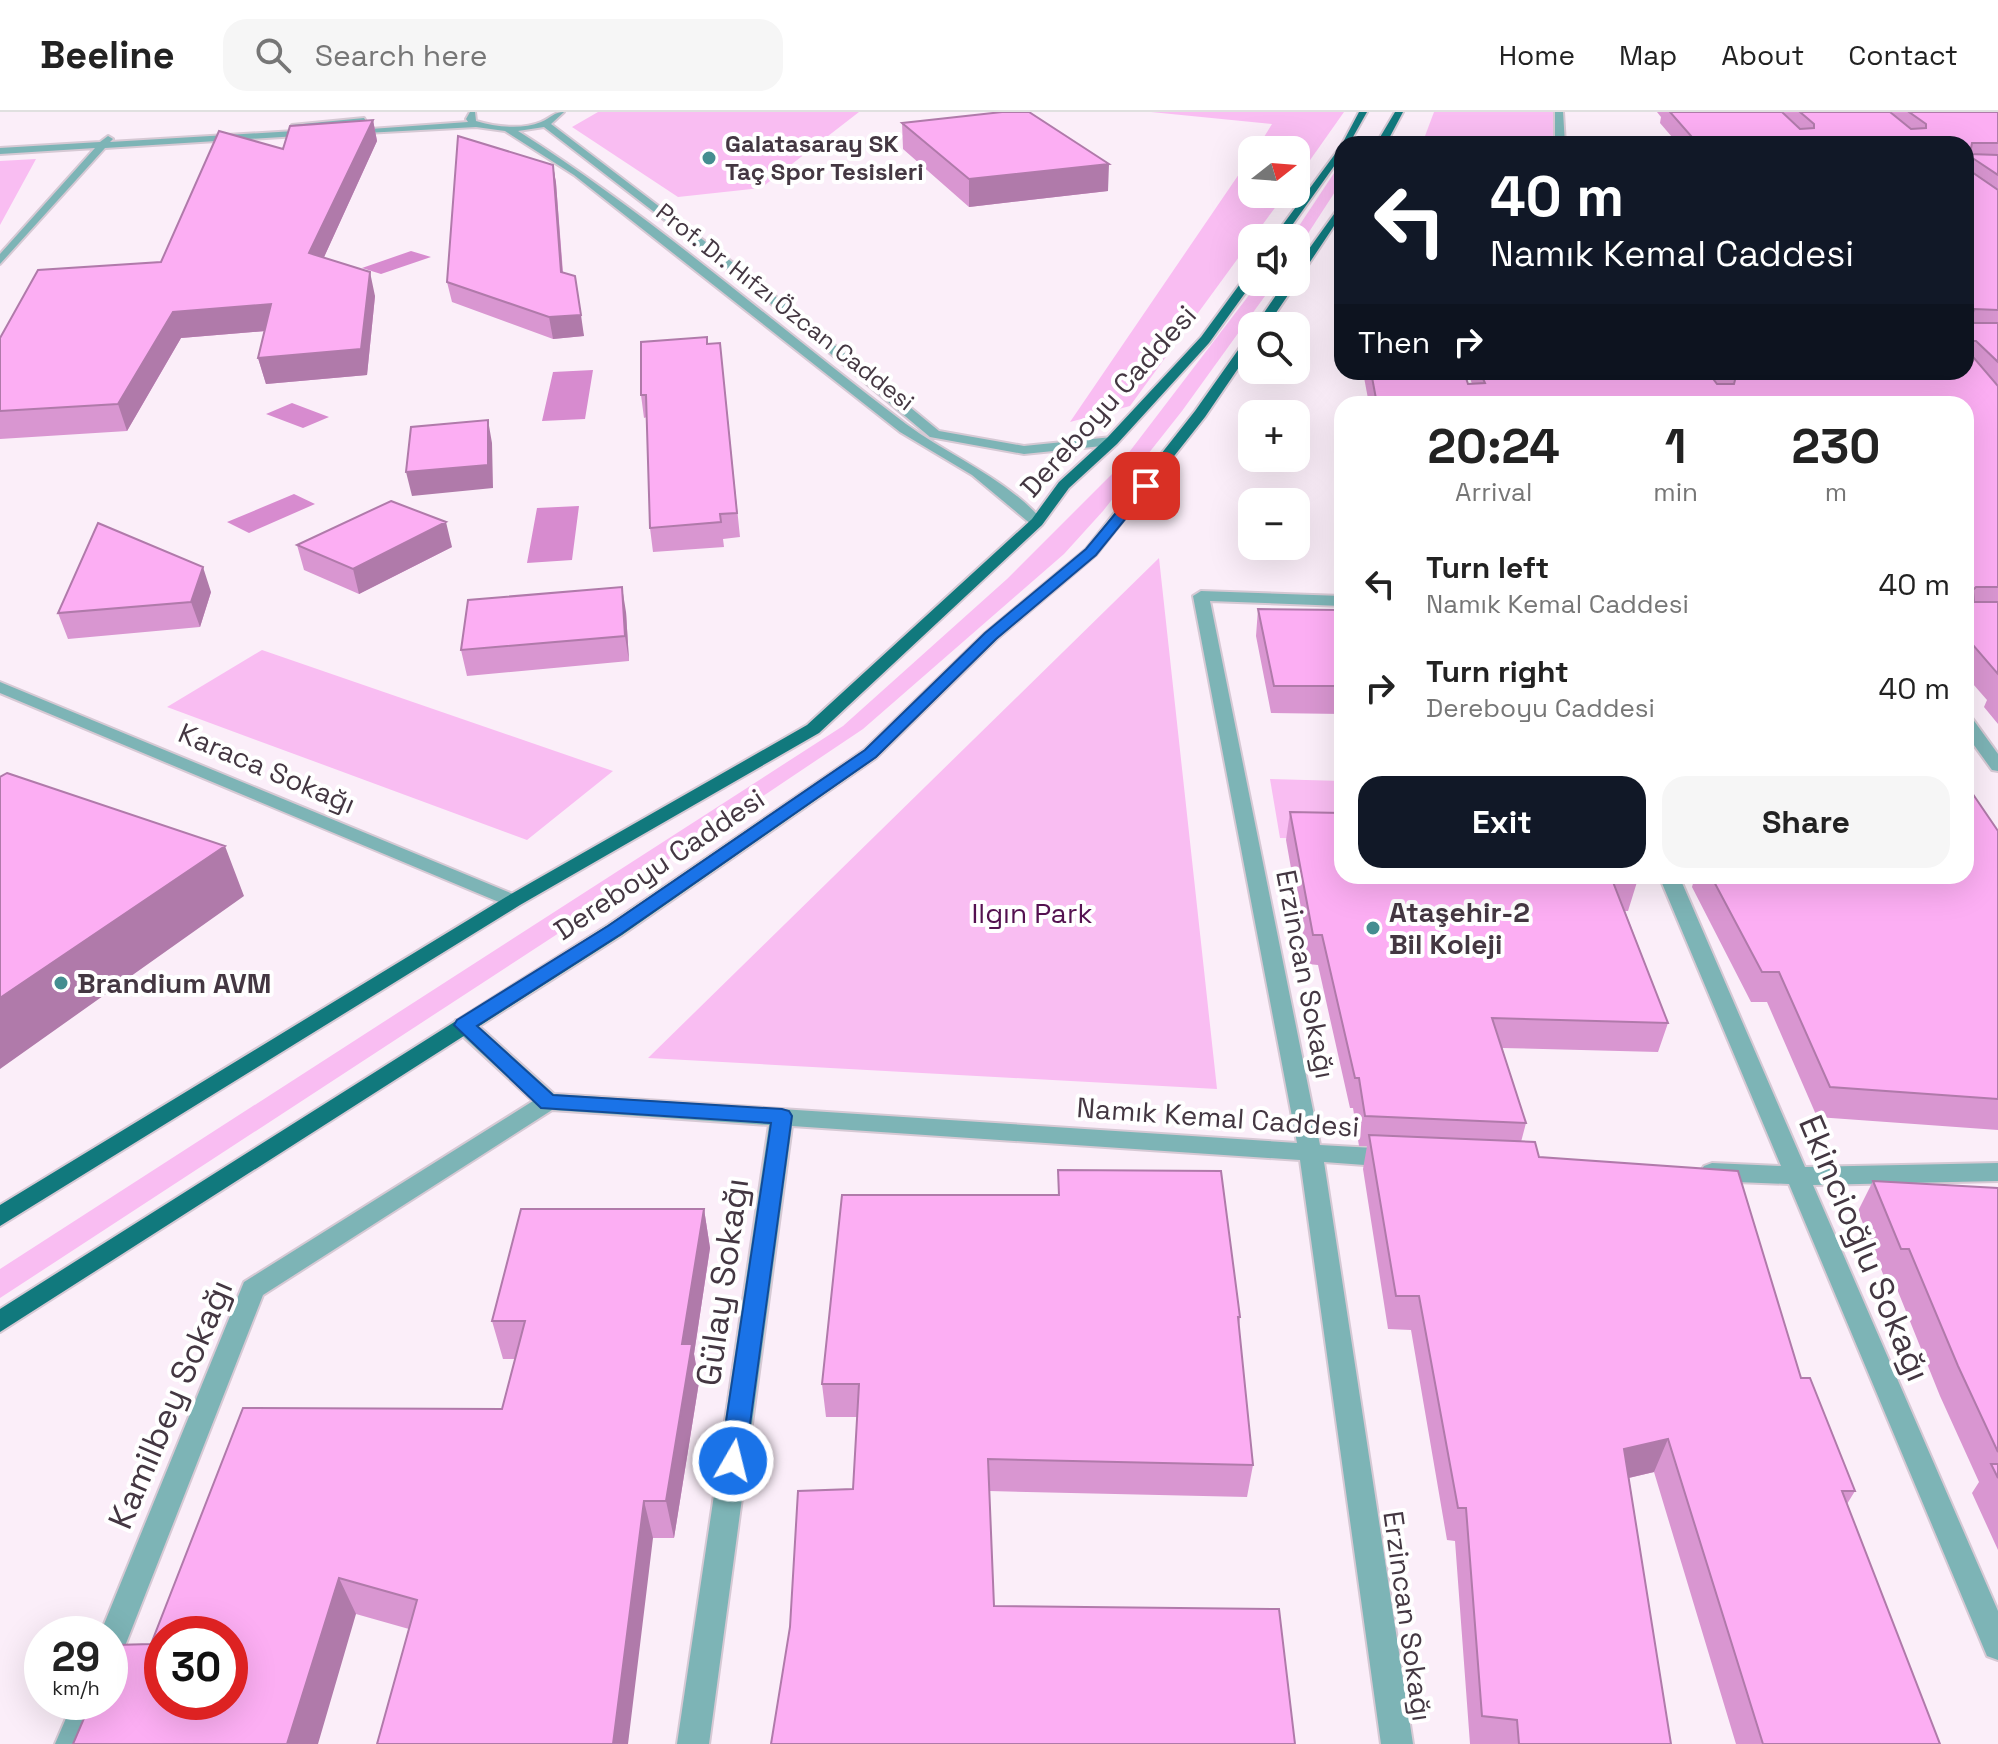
<!DOCTYPE html>
<meta charset="utf-8">
<style>
body{margin:0;font-family:"Space Grotesk",sans-serif;background:#f6f6f6;color:#222;height:100vh;display:flex;flex-direction:column;font-size:30px;white-space:nowrap}
*{box-sizing:border-box;margin:0}
p{font-size:26px;color:#767676}
.icon{flex:none;width:44px;height:44px;fill:none;stroke:currentColor;stroke-width:2;stroke-linecap:round;stroke-linejoin:round}
.map{position:relative;flex:1;overflow:hidden}
.sheet{position:absolute;left:1334px;top:284px;width:640px;height:488px;display:flex;flex-direction:column;background:#fff;border-radius:24px;box-shadow:0 8px 32px #0002}
.sheet>*{flex:none}
.guide{position:absolute;left:1334px;top:24px;width:640px;height:244px;border-radius:24px;box-shadow:0 8px 32px #0002;background:#111827;color:#fff;overflow:hidden}
.needle{width:52px;rotate:73deg}
.controls{position:absolute;left:1238px;top:24px;display:grid;gap:16px}
.controls a{display:grid;place-items:center;width:72px;height:72px;border-radius:16px;background:#fff;box-shadow:0 8px 32px #0002;font-size:40px}
.speed{position:absolute;left:24px;top:1504px;display:flex;gap:16px;font-size:40px;font-weight:700;text-align:center}
.speed>*{display:grid;place-content:center;width:104px;height:104px;border-radius:50%;background:#fff;box-shadow:0 8px 32px #0002;line-height:1}
.speed small{font-size:20px;font-weight:400}
.speed .limit{border:12px solid #d22;background:#fff;color:#111}
.pin{position:absolute;display:grid;place-items:center;width:68px;height:68px;color:#fff;margin:-34px;border-radius:16px;box-shadow:0 4px 12px #0006}
.me{position:absolute;width:88px;margin:-44px;rotate:8deg;stroke-linejoin:round;filter:drop-shadow(0 0 6px #0008)}
.turn{display:flex;align-items:center;gap:28px;height:168px;padding:0 24px;font-size:36px}
.turn .icon{width:104px;height:104px;stroke-width:2.5}
.turn b{display:block;font-size:56px;line-height:68px}
.then{display:flex;align-items:center;height:76px;padding:0 24px;background:#0003;gap:16px;font-size:30px}
.eta{display:flex;justify-content:space-evenly;align-items:center;height:136px;text-align:center}
.eta b{font-size:48px;font-weight:800;line-height:56px}
.button{display:flex;gap:16px;margin-top:auto;padding:16px 24px}
.button a{flex:1;height:92px;border-radius:24px;background:#111827;color:#fff;font-size:32px;font-weight:800;line-height:92px;text-align:center}
.button a+a{background:#f6f6f6;color:#222}
ul{padding:0;list-style:none}
li{display:flex;align-items:center;gap:24px;height:104px;padding:0 24px}
li div{flex:1}
li b{display:block;font-size:30px}
li em{font-style:normal}
header{display:flex;align-items:center;gap:48px;box-sizing:border-box;height:112px;padding:0 40px;background:#fff;border-bottom:2px solid #e0e0e0}
header strong{font-size:38px}
nav{display:flex;gap:44px;margin-inline-start:auto;font-size:28px}
.search{width:560px;height:72px;background:#f6f6f6;display:flex;align-items:center;gap:20px;box-sizing:border-box;padding:0 28px;border-radius:24px;color:#767676;font-size:30px}
.map>svg:first-child{display:block}
.green{fill:#f9bdf2}
.water{fill:#d78bcf}
.lines{fill:none;stroke-linecap:round;stroke-linejoin:round}
.minor-casing{stroke:#d6c9d4;stroke-width:4}
.major-casing{stroke:#d6c9d4;stroke-width:4}
.minor{fill:#7db4b6;fill-rule:evenodd}
.major{fill:#11797d;fill-rule:evenodd}
.wall{fill:#d996d1}
.shaded-wall{fill:#b07aaa}
.building{fill:#fcaef3;stroke:#b07aaa;stroke-width:2;fill-rule:evenodd}
.route{fill:#1a73e8;stroke:#114b97;stroke-width:2}
.poi-dot{fill:#458d90;stroke:#fff;stroke-width:3}
.labels{text-anchor:middle;stroke-width:8;stroke-linejoin:round;paint-order:stroke}
.far-poi-label{font-size:24px;font-weight:bold;fill:#443742;stroke:#fff;text-anchor:start}
.far-street-label{font-size:24px;fill:#443742;stroke:#fff}
.street-label{font-size:28px;fill:#443742;stroke:#fff}
.poi-label{font-size:28px;font-weight:bold;fill:#443742;stroke:#fff;text-anchor:start}
.park-label{font-size:28px;fill:#541150;stroke:#fff}
.near-street-label{font-size:34px;fill:#443742;stroke:#fff}
</style>
<header>
<strong>Beeline</strong>
<div class="search"><svg class="icon" aria-label="search" viewBox="0 0 24 24"><circle cx="10" cy="10" r="6"/><path d="M15 15l6 6"/></svg>Search here</div>
<nav><a>Home</a><a>Map</a><a>About</a><a>Contact</a></nav>
</header>
<div class="map">
<svg width="1998" height="1632" viewBox="0 0 1998 1632">
<rect width="100%" height="100%" fill="#fbeef9"/>
<path class="green" d="M598,0H859L761,76L678,85L572,15Z
M1151,0H1344L1296,68V38H1256L1272,12Z
M1434,0H1554L1559,32H1422Z
M1252,43V82H1285L1130,294L1070,310Z
M36,47L0,113V49Z
M1342,49V69L1296,140V126H1291Z
M1259,170H1275L1182,299L1103,399L1064,442L863,617L562,819L0,1186V1157L843,614L1007,467L1114,360Z
M1159,446L1217,977L648,946Z
M262,538L613,659L527,728L167,595Z
M1270,667L1342,669V727L1280,726Z"/>
<path class="water" d="M411,139L431,145L381,162L362,156Z
M593,258L585,307L542,309L553,260Z
M292,291L329,305L303,316L266,302Z
M294,382L315,392L249,421L227,410Z
M579,394L572,448L527,451L537,396Z"/>
<g class="lines">
<defs>
<path id="minor" d="M470,0H475L476,9C496,15 522,18 541,10C551,6 554,0 564,0L551,12L753,166L939,319L1024,334L1112,325L1119,329L1112,333L1024,342L930,325L745,170L544,15L518,19C655,106 777,215 906,312C951,345 1006,366 1044,410L1037,414L1032,413L972,363L900,320L574,63L505,19L476,15L347,22L343,19L468,10L466,7Z
M1555,0H1563L1565,32H1555Z
M364,6L367,11L296,16L292,13Z
M311,18L314,23L105,36L0,152V142L95,36L0,42V36L100,30L108,24L113,27L110,30Z
M1201,479L1342,484V494L1210,489L1320,1033L1392,1037L1400,1040L1404,1046L1400,1052L1392,1055L1324,1050L1413,1632H1381L1300,1048L792,1014L709,1632H677L769,1013L552,998L263,1183L125,1534L121,1544L110,1548V1522H100L244,1170L533,989L456,918L453,913L456,908H472L554,982L1297,1031L1193,484Z
M0,570L520,785L523,789L513,795L506,793L0,581Z
M1966,605L1972,606L1998,642V659L1992,658L1966,622Z
M1659,764H1679L1805,1055L1998,1051V1069L1813,1073L1998,1499V1548L1987,1544L1789,1072L1712,1069L1704,1066L1700,1060L1704,1054L1712,1051L1781,1054Z
M73,1590H103L87,1632H55Z"/>
<path id="major" d="M1359,0H1367L1349,32H1342V43L1283,126H1273L1341,34Z
M1395,0H1403L1386,32H1376Z
M1342,91V102L1300,165L1296,166V155Z
M1252,160L1253,170L1209,231L1117,332L1069,376L1042,413L819,621L520,793L0,1114V1093L506,785L807,613L1032,407L1059,370L1107,326L1201,225L1248,161Z
M1285,170H1297L1267,214H1255Z
M1252,223V236L1205,305L1096,443L997,527L876,646L622,823L0,1220V1197L608,813L864,638L985,521L1086,437L1195,299L1248,224Z"/>
</defs>
<use href="#minor" class="minor-casing"/>
<use href="#major" class="major-casing"/>
<use href="#minor" class="minor"/>
<use href="#major" class="major"/>
</g>
<path class="wall" d="M1657,0H1998V612L1984,595L1987,588L1966,564V292H1369L1363,260H1464L1468,272H1472L1468,260H1966V32H1678L1660,11L1661,5Z
M373,8L377,29L324,145L375,184L367,263L266,272L258,246L265,219L181,226L127,319L0,327V226L161,150L283,37Z
M902,11L1108,79L969,95L903,37Z
M553,53L556,71L563,160L584,224L553,227L452,190L447,170Z
M720,231L740,425L723,427L724,435L653,440L650,416L647,305L644,306L641,283L707,232Z
M297,433L452,435L359,482L304,458Z
M211,480L200,515L68,527L58,501Z
M1258,497L1342,498V602L1271,601L1256,524Z
M626,500L629,549L467,564L461,538Z
M1290,700L1637,770L1628,799H1625L1668,911L1658,940L1502,936L1526,1011L1521,1030L1801,1266L1855,1379L1847,1392L1940,1632H1736L1654,1360L1629,1366L1671,1632H1470L1455,1429L1447,1428L1411,1218L1388,1217L1363,1057L1367,1034H1359L1353,996H1350L1318,853L1308,852L1286,728Z
M1998,719V1018L1817,1005L1767,890H1751L1692,775L1695,764H1711Z
M1058,1058L1240,1205L1239,1216L1253,1353L1247,1385L989,1379L771,1632L853,1377L857,1305H826L822,1272L1058,1083Z
M1873,1069L1998,1076V1438L1972,1381L1979,1370L1940,1284L1893,1167H1885L1858,1099Z
M704,1097L710,1136L694,1242L699,1270L674,1426H653L409,1517L356,1502L151,1532L502,1297L515,1247H503L492,1209Z"/>
<path class="shaded-wall" d="M373,8L377,29L315,165L309,141Z
M1109,52L1108,79L969,95V67Z
M553,53L556,71L564,180L561,160Z
M370,160L375,184L367,263L266,272L258,246Z
M271,192L277,218L181,226L127,319L118,292L173,200Z
M581,203L584,224L553,227L549,205Z
M488,308L492,331L493,376L412,384L406,360Z
M446,410L452,435L359,482L353,457Z
M203,455L211,480L200,515L191,490Z
M622,475L626,500L629,549L625,524Z
M225,734L244,784L0,957V886Z
M704,1097L710,1136L694,1242L699,1270L674,1426L666,1389L682,1232Z
M1668,1327L1654,1360L1611,1370L1624,1337Z
M644,1389L653,1426L628,1632H613Z
M339,1466L356,1502L318,1632H287Z"/>
<path class="building" d="M1002,0H1029L1109,52L969,67L902,11Z
M1670,0H1782L1800,17L1814,16V12L1800,0H1890L1911,17L1926,16V12L1909,0H1998V31H1972L1970,42L1998,43V63L1974,47L1970,48L1969,58L1998,78V198L1974,197L1971,208L1974,211H1998V250L1976,229H1972L1967,238L1998,274V475H1976L1973,478L1974,490H1998V562L1966,525V292H1377L1371,260H1464L1468,272L1485,271L1480,260H1708L1717,272H1734L1735,268L1728,260H1966V32H1698Z
M373,8L309,141L370,160L361,237L258,246L271,192L173,200L118,292L0,299V226L38,158L161,150L219,19L283,37L290,14Z
M458,24L553,53L561,160L575,164L581,203L549,205L447,170Z
M707,225V232L720,231L737,401L720,402L721,410L650,416L646,283H641V230Z
M488,308V353L406,360L411,315Z
M391,389L446,410L353,457L297,433Z
M98,411L203,455L191,490L58,501Z
M622,475L625,524L461,538L468,488Z
M1258,497L1342,498V574H1274Z
M7,661L225,734L0,886V665Z
M1966,672L1998,719V987L1830,975L1779,860H1762L1711,764H1966Z
M1290,700L1342,701V764H1634L1637,770H1613L1668,911L1492,906L1526,1011L1365,1004L1359,966H1355L1322,823H1313Z
M1369,1023L1535,1030L1539,1045L1738,1059L1801,1266H1810L1855,1379H1842L1940,1632H1763L1668,1327L1624,1337L1671,1632H1519L1517,1608L1482,1604L1466,1396H1458L1419,1184H1396Z
M1058,1058L1221,1059L1240,1205H1238L1253,1353L988,1347L994,1494L1279,1497L1295,1632H771L790,1515L798,1379L853,1377L859,1272H822L842,1083H1059Z
M1873,1069L1998,1076V1340L1958,1254L1909,1137H1901Z
M521,1097H704L682,1232H692L666,1389H644L613,1632H377L417,1488L339,1466L287,1632H73L91,1590H110V1545L115,1533L151,1532L243,1296L502,1297L525,1209H492ZM162,1522H230V1590H162Z
M1991,1352H1998V1366Z"/>
<path class="route" d="M1141,371L1152,374L1096,443L996,527L876,645L621,822L477,914L553,983L782,997L789,999L792,1004L745,1349L742,1357L733,1360L724,1357L720,1349L771,1011L541,996L454,913L457,908L608,814L865,638L985,521L1086,437Z"/>
<g class="poi-dot">
<circle cx="709" cy="46" r="8"/>
<circle cx="1373" cy="816" r="8"/>
<circle cx="61" cy="871" r="8"/>
</g>
<g class="labels">
<g class="far-poi-label">
<text x="725" y="40">Galatasaray SK<tspan x="725" dy="28">Taç Spor Tesisleri</tspan></text>
</g>
<g class="far-street-label">
<text transform="translate(785 195) rotate(38)" y="8">Prof. Dr. Hıfzı Özcan Caddesi</text>
</g>
<g class="street-label">
<text transform="translate(1108 289) rotate(-48)" y="10">Dereboyu Caddesi</text>
<text transform="translate(267 656) rotate(23)" y="10">Karaca Sokağı</text>
<text transform="translate(659 752) rotate(-34)" y="10">Dereboyu Caddesi</text>
<text transform="translate(1306 862) rotate(79)" y="10">Erzincan Sokağı</text>
<text transform="translate(1218 1005) rotate(4)" y="10">Namık Kemal Caddesi</text>
<text transform="translate(1408 1504) rotate(82)" y="10">Erzincan Sokağı</text>
</g>
<g class="poi-label">
<text x="1389" y="810">Ataşehir-2<tspan x="1389" dy="32">Bil Koleji</tspan></text>
<text x="77" y="881">Brandium AVM</text>
</g>
<g class="park-label">
<text x="1032" y="811">Ilgın Park</text>
</g>
<g class="near-street-label">
<text transform="translate(1865 1136) rotate(67)" y="12">Ekincioğlu Sokağı</text>
<text transform="translate(722 1170) rotate(-82)" y="12">Gülay Sokağı</text>
<text transform="translate(170 1292) rotate(-67)" y="12">Kamilbey Sokağı</text>
</g>
</g>
</svg>
<div class="controls">
<a><svg class="needle" viewBox="-14 -14 28 28"><path d="M0-13l5 13h-10z" fill="#e53935"/><path d="M0 13l5-13h-10z" fill="#767676"/></svg></a>
<a><svg class="icon" aria-label="sound" viewBox="0 0 24 24"><path d="M4 9h4l5-4v14l-5-4H4zM17 9q2 3 0 6"/></svg></a>
<a><svg class="icon" aria-label="search" viewBox="0 0 24 24"><circle cx="10" cy="10" r="6"/><path d="M15 15l6 6"/></svg></a>
<a>+</a>
<a>−</a>
</div>
<div class="speed"><div>29<small>km/h</small></div><div class="limit">30</div></div>
<div class="pin" style="left:1146px;top:374px;background:#d93025"><svg class="icon" aria-label="arrive" viewBox="0 0 24 24"><path d="M6 21V4h12l-3 4 3 4H6"/></svg></div>
<svg class="me" style="left:733px;top:1349px" viewBox="-20 -20 40 40"><circle r="17" fill="#1a73e8" stroke="#fff" stroke-width="3"/><path d="M0-11L8 9 0 5-8 9z" fill="#fff"/></svg>
<div class="guide">
<div class="turn"><svg class="icon" aria-label="left" viewBox="0 0 24 24"><path d="M17 20v-9H6M10 6l-5 5 5 5"/></svg><div><b>40 m</b>Namık Kemal Caddesi</div></div>
<div class="then">Then<svg class="icon" aria-label="right" viewBox="0 0 24 24"><path d="M7 20v-9h11M14 6l5 5-5 5"/></svg></div>
</div>
<section class="sheet">
<div class="eta">
<div><b>20:24</b><p>Arrival</p></div>
<div><b>1</b><p>min</p></div>
<div><b>230</b><p>m</p></div>
</div>
<ul>
<li><svg class="icon" aria-label="left" viewBox="0 0 24 24"><path d="M17 20v-9H6M10 6l-5 5 5 5"/></svg><div><b>Turn left</b><p>Namık Kemal Caddesi</p></div><em>40 m</em></li>
<li><svg class="icon" aria-label="right" viewBox="0 0 24 24"><path d="M7 20v-9h11M14 6l5 5-5 5"/></svg><div><b>Turn right</b><p>Dereboyu Caddesi</p></div><em>40 m</em></li>
</ul>
<div class="button"><a>Exit</a><a>Share</a></div>
</section>
</div>
